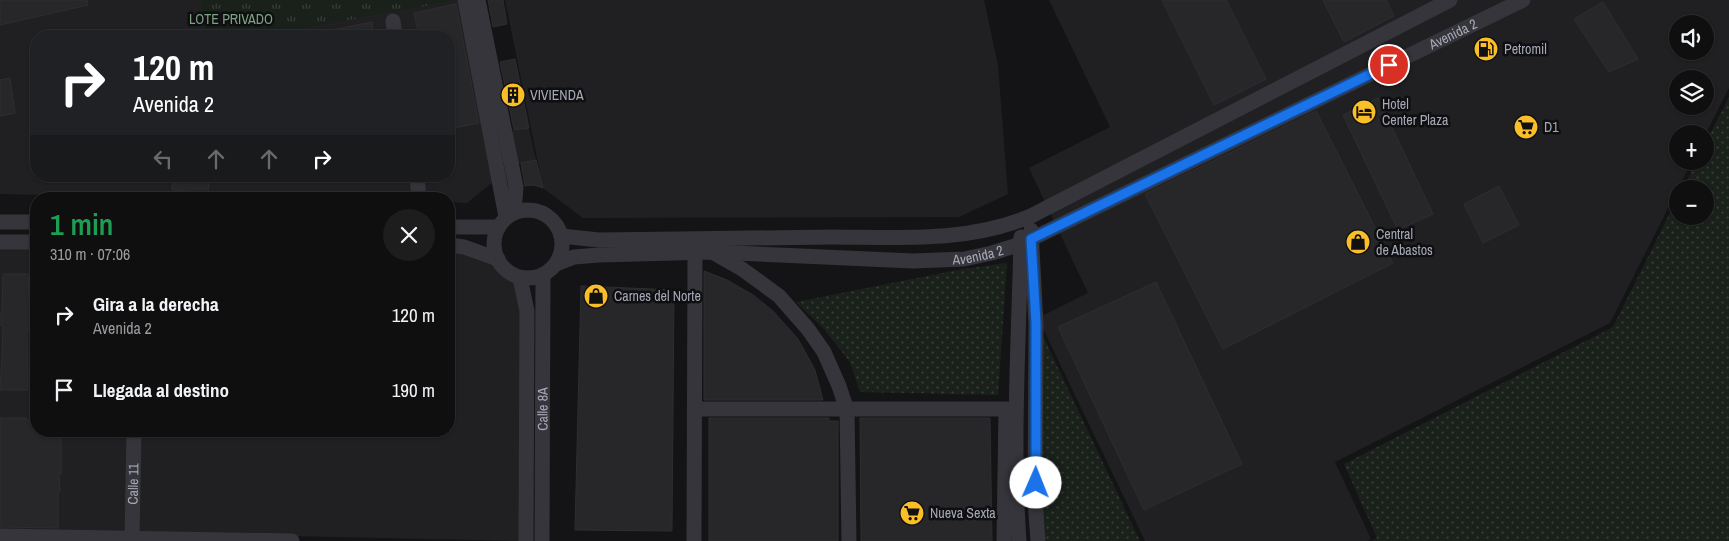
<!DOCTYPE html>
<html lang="es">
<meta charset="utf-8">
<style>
body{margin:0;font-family:"Archivo Narrow",sans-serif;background:#1d1d1e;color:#f1f3f6;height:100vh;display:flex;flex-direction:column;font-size:19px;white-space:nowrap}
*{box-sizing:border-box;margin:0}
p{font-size:16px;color:#9b9c9f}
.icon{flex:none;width:28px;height:28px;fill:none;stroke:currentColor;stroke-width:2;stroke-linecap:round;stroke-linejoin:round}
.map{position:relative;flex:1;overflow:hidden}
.drawer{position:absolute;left:30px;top:192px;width:425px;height:245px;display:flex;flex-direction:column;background:#0f0f10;border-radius:20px;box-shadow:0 1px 4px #0004,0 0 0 1px #2f2f30}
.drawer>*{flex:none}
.top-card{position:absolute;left:30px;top:30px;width:425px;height:152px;border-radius:20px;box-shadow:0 1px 4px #0004,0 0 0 1px #2f2f30;background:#202124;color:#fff;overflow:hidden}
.fabs{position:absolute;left:1669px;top:15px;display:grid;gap:10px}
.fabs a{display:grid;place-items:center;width:45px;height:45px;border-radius:50%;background:#0f0f10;box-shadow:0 1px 4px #0004,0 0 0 1px #2f2f30;font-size:25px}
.pin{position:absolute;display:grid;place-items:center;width:42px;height:42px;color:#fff;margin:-21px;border:2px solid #fff;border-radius:50%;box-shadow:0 1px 5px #0007}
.me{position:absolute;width:55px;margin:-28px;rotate:1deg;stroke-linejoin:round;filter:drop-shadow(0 0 4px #0008)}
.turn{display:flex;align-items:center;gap:18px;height:105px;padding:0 20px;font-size:22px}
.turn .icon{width:65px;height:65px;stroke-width:2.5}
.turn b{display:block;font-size:35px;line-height:42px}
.lanes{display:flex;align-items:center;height:48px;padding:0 20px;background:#0003;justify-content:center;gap:25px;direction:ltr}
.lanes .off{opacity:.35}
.round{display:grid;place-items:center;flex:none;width:52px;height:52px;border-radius:26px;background:#1d1d1e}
.overview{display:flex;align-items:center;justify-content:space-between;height:85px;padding:0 20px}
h1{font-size:30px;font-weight:600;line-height:38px;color:#1e9e55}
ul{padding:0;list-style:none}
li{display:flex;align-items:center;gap:15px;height:75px;padding:0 20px}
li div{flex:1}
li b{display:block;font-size:19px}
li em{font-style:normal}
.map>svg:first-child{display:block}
.built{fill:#202023;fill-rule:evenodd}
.grass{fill:url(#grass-dots)}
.park{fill:url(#park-tufts)}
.building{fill:#27272a;stroke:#2e2e32}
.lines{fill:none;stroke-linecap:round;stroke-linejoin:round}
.minor{stroke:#35353b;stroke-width:15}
.route-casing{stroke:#114b97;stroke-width:12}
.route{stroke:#1a73e8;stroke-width:9}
.labels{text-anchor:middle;stroke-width:5;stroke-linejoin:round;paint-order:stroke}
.park-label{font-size:14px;fill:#7ba280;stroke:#0f0f11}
.street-label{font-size:14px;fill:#a5a9b6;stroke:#0f0f11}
.poi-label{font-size:14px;fill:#a5a9b6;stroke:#0f0f11;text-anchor:start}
</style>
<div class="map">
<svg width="1729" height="541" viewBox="0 0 1729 541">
<defs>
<pattern id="grass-dots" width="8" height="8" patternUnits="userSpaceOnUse" patternTransform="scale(1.25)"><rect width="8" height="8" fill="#1a211b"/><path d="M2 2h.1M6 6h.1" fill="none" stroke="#383e3a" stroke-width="1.8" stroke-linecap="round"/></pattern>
<pattern id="park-tufts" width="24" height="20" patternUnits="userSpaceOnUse" patternTransform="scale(1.25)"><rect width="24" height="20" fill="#1a211b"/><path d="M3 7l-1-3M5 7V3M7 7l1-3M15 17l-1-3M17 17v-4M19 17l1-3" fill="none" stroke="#383e3a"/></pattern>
</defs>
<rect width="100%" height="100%" fill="#141416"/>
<path class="built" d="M0,0H460L493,182L467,203L449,202V199H224L0,194ZM36,36H449V176H36Z
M505,0H984L998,65L1008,194L959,217L583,218L543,188Z
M1049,0H1729V88L1705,135V134H1678V161H1692L1610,323L1335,462L1371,539L1367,541H1145L1038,318L1088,293L1029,168L1110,127ZM1678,24H1705V51H1678ZM1678,79H1705V106H1678Z
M529,128L536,160L515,165L508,131Z
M0,243L36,244V431H449V251H458L502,266L515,285L522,312L521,541L0,530Z"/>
<path class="grass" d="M1729,97V541H1372L1377,538L1344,464L1613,327L1677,199L1678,216H1705V189H1683L1697,161H1705V144Z
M1007,263L998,395L860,392L850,362L823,328L796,302L963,269Z
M1042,334L1140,541H1040Z"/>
<path class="park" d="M200,0H458L261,36H206Z"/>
<path class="building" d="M0,0H87L88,5L0,25Z
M488,0H503L507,24L493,27Z
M1162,0H1226L1266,79L1214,105Z
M1323,0H1386L1394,16L1344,42Z
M1603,2L1638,59L1609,72L1574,19Z
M456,4L479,123L449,129V36H419L414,13Z
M372,22L374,36H327V31Z
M515,59L529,128L514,130L500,62Z
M10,78L15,113L0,116V80Z
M1378,98L1433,214L1398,230L1343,115Z
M1316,111L1393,263L1223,349L1145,194Z
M536,160L543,188L534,185L525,186L521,163Z
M173,176H209L208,193L172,190Z
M1499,186L1519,225L1483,243L1464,204Z
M704,271L727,280L753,295L773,311L798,339L815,370L823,400H704Z
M3,274H28L30,314H36V330H27L28,390H0L2,357L3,326H1V312H2Z
M1156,282L1242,464L1144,510L1058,327Z
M581,286L674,290L672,531L575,530Z
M0,418H26V420H36V431H61V474H59L60,492H58V528L0,527Z
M709,418H829V421H838V541H709Z
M860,418H990L992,541H861Z"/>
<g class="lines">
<g class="minor">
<path d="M465,0L506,217"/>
<path d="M478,0L516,187L514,212"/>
<path d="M393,21L395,36"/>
<path d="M417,176L419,199"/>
<circle cx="528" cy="244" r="34"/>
<path d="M0,222H36"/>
<path d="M449,227H498"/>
<path d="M1031,230L1036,323L1035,501L1038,541"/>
<path d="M561,236L599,240C676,239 754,238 831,237C899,237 967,243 1031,216L1450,0"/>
<path d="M0,242H36"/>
<path d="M449,245L464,247L498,259"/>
<path d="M714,253L742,269L779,296L808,329L824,352L839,386L847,410L849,541"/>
<path id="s1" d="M556,264L574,257L599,255L711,252L913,261L964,259L992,253L1021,244L1523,0"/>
<path d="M520,278L527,311L526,541"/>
<path d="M695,409H1006L1004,541"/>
<path d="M0,536L292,541"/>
<path id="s2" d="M132,538L134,431"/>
<path id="s3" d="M542,541L543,275"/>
<path d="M694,541L695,252"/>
<path d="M1019,541C1012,440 1019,338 1021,237"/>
</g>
</g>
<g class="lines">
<defs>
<path id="route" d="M1036,483V323L1031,239L1389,65"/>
</defs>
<use href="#route" class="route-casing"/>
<use href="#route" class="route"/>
</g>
<defs>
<symbol id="fuel-disc" viewBox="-11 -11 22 22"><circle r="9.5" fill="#f9be28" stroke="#0f0f11"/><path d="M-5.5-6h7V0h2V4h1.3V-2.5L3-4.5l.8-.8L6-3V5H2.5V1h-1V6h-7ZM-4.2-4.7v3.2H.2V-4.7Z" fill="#111"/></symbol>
<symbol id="building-disc" viewBox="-11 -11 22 22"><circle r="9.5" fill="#f9be28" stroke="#0f0f11"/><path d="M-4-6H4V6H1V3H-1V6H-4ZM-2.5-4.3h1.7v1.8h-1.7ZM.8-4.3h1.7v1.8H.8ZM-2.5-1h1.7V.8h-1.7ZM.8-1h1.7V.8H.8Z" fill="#111"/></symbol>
<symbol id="hotel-disc" viewBox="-11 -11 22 22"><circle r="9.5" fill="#f9be28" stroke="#0f0f11"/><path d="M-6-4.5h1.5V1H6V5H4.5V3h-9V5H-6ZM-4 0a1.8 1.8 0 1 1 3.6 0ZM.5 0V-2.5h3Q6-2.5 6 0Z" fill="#111"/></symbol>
<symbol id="supermarket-disc" viewBox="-11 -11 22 22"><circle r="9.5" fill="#f9be28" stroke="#0f0f11"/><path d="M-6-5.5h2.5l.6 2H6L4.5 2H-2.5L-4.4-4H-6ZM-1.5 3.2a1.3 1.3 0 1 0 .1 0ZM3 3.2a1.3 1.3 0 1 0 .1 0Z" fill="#111"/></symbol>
<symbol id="shop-disc" viewBox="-11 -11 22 22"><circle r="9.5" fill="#f9be28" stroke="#0f0f11"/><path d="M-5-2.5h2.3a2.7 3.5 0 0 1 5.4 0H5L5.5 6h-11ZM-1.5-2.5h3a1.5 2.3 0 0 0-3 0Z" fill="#111"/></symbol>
</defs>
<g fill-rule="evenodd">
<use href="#fuel-disc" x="1472" y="35" width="28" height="28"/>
<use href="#building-disc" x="499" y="81" width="28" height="28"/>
<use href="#hotel-disc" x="1350" y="98" width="28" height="28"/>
<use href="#supermarket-disc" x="1512" y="113" width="28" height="28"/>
<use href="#shop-disc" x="1344" y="228" width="28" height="28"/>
<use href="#shop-disc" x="582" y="282" width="28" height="28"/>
<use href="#supermarket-disc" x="898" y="499" width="28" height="28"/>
</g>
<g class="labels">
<g class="park-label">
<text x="231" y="24">LOTE PRIVADO</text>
</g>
<g class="street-label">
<text dy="5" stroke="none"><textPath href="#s1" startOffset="949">Avenida 2</textPath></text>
<text dy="5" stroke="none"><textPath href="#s1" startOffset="424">Avenida 2</textPath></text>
<text dy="5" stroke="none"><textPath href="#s3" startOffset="132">Calle 8A</textPath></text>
<text dy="5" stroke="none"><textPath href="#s2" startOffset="54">Calle 11</textPath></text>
</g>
<g class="poi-label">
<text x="1504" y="54">Petromil</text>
<text x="530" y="100">VIVIENDA</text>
<text x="1382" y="109">Hotel<tspan x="1382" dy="16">Center Plaza</tspan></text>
<text x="1544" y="132">D1</text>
<text x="1376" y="239">Central<tspan x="1376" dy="16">de Abastos</tspan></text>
<text x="614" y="301">Carnes del Norte</text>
<text x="930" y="518">Nueva Sexta</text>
</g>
</g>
</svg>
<div class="fabs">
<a><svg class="icon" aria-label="sound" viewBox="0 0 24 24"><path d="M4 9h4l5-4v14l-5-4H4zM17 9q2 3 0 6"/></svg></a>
<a><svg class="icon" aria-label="layers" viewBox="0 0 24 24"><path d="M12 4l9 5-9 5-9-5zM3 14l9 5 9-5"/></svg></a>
<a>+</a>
<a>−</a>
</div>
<div class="pin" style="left:1389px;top:65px;background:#d93025"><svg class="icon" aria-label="arrive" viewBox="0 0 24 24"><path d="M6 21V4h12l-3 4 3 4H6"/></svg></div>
<svg class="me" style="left:1036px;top:483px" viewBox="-20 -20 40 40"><circle r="19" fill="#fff"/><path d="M0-13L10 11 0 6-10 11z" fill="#1a73e8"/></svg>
<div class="top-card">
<div class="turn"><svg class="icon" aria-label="right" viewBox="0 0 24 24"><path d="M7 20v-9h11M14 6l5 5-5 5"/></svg><div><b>120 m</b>Avenida 2</div></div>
<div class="lanes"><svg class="icon off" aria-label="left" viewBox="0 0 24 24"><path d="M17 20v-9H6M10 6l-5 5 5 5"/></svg><svg class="icon off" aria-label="ahead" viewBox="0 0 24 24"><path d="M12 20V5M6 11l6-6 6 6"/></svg><svg class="icon off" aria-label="ahead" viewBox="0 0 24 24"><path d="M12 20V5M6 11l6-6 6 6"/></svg><svg class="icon" aria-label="right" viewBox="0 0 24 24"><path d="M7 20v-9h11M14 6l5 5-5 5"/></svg></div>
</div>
<section class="drawer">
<div class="overview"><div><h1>1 min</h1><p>310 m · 07:06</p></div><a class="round"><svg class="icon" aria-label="close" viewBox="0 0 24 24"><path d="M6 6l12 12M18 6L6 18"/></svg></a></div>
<ul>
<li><svg class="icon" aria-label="right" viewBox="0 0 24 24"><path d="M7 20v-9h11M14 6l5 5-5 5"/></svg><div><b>Gira a la derecha</b><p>Avenida 2</p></div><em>120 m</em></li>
<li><svg class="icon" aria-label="arrive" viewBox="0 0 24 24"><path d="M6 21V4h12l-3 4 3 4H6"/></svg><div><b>Llegada al destino</b></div><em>190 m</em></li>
</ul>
</section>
</div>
